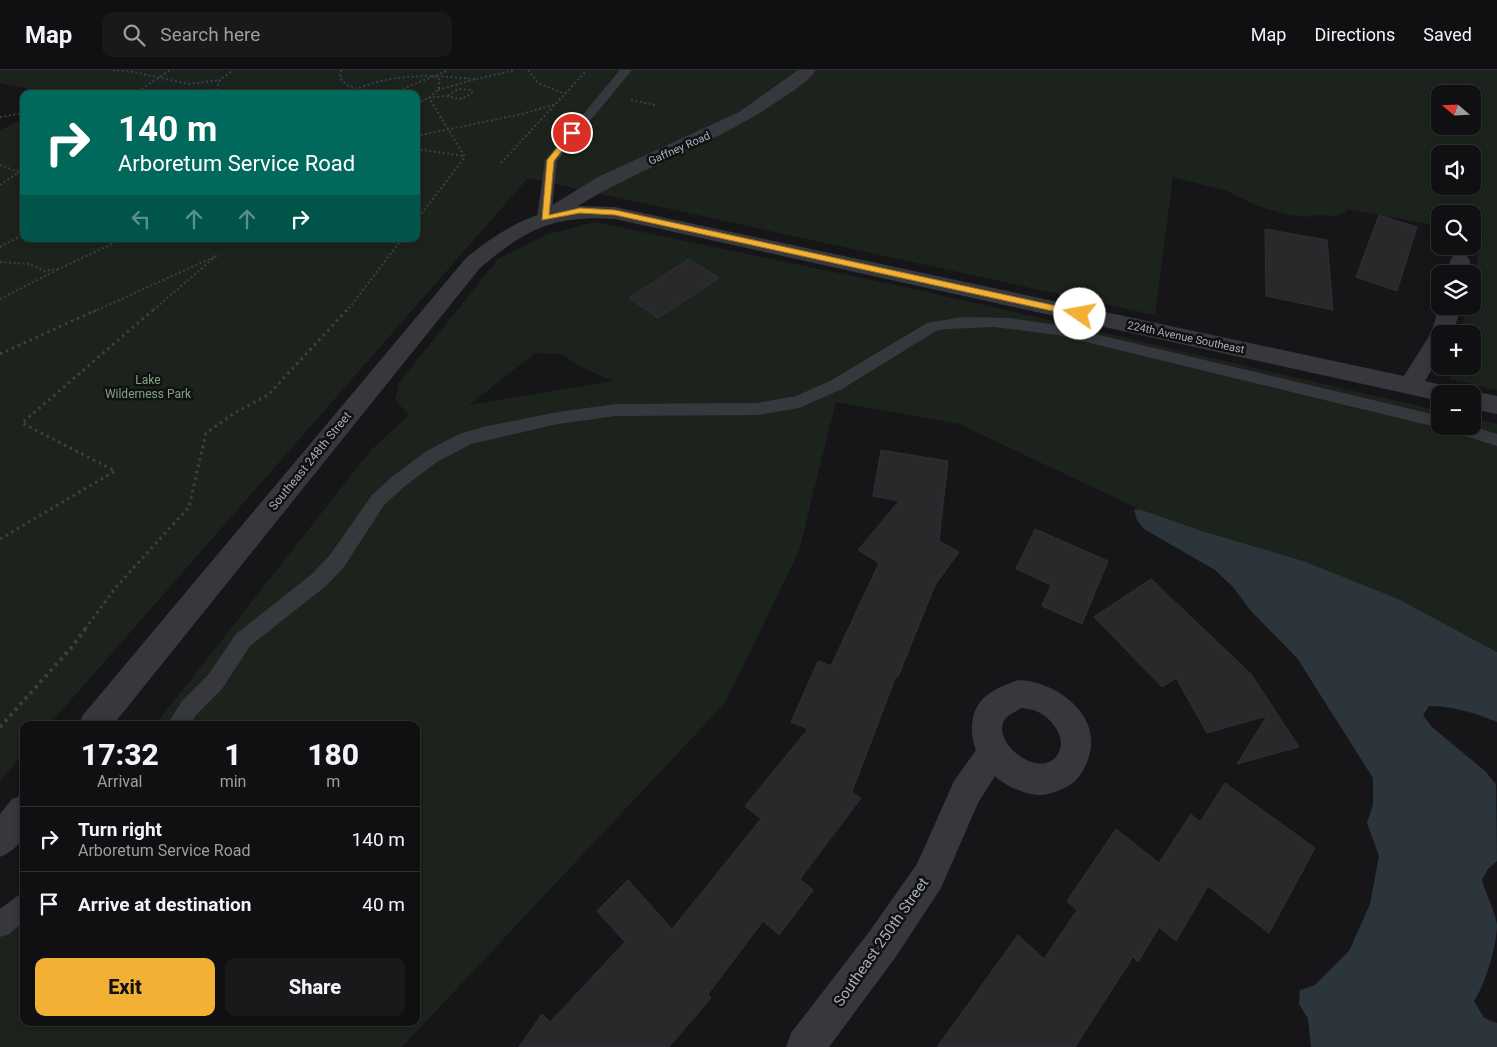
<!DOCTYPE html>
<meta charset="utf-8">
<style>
body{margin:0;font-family:Roboto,sans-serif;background:#19191b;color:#f1f3f6;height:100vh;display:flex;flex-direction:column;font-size:19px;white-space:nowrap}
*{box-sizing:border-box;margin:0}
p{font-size:16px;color:#9c9d9f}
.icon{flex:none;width:28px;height:28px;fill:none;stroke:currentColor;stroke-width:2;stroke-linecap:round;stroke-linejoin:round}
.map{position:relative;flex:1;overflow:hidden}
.drawer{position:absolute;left:20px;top:651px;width:400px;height:305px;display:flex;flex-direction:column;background:#101012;border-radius:10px;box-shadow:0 2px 8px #0003,0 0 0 1px #303032}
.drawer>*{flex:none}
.hud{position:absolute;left:20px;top:20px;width:400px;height:152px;border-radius:10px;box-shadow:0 2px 8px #0003,0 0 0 1px #303032;background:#00695c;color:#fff;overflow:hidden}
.needle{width:32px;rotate:289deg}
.tools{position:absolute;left:1431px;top:15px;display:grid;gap:10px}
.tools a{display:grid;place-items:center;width:50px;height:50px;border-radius:10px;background:#101012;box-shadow:0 2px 8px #0003,0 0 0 1px #303032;font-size:25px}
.pin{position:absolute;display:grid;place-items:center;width:42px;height:42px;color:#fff;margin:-21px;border:2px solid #fff;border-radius:50%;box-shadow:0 1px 5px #0007}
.me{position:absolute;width:55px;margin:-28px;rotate:282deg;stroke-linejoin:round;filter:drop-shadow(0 0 4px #0008)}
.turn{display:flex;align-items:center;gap:18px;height:105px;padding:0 15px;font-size:22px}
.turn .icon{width:65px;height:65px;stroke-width:2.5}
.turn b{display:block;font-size:35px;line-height:42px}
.lanes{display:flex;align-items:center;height:48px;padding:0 15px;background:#0003;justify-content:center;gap:25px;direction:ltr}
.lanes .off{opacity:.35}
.eta{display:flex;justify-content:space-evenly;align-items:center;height:85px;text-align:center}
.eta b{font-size:30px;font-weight:800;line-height:35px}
.primary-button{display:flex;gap:10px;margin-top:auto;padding:10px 15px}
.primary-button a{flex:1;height:58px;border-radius:10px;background:#f2b134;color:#111;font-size:20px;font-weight:800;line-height:58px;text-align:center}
.primary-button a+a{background:#19191b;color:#f1f3f6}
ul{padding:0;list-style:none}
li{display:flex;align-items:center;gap:15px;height:65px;padding:0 15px;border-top:1px solid #303032}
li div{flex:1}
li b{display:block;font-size:19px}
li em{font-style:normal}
header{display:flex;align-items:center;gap:30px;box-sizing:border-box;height:70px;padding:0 25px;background:#101012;border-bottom:1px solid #303032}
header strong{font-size:24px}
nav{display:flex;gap:28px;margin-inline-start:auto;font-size:18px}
.search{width:350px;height:45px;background:#19191b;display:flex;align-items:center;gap:12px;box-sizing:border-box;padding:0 18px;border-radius:10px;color:#9c9d9f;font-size:19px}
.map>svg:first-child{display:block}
.green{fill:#1c231d;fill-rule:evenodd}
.water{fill:#2c353c}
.building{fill:#29292c;stroke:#303034}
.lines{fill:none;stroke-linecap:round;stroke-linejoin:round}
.path-far2{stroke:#3d3f44;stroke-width:2;stroke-dasharray:2 2.5;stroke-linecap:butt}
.path-far1{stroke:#3d3f44;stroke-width:3;stroke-dasharray:2.5 4;stroke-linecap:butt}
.path{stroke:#3d3f44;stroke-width:4;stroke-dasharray:3 4.5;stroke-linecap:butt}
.service{fill:#37383d;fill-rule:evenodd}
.minor{fill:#37383d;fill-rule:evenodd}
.route{fill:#f2b134;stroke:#9d7322}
.labels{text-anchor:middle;stroke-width:5;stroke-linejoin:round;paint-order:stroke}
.far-street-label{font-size:11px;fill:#a8adb8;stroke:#111113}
.park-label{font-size:12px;fill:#7fa381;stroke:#111113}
.street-label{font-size:12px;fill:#a8adb8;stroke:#111113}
.near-street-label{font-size:15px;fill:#a8adb8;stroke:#111113}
</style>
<header>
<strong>Map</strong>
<div class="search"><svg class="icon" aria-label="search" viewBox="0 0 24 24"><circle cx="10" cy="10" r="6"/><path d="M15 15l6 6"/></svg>Search here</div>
<nav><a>Map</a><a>Directions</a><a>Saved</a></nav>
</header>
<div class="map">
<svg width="1497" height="977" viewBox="0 0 1497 977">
<rect width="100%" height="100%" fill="#161618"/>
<path class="green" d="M0,0H1497V320L1450,309L1453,296H1472V264H1460L1467,236H1472L1473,211L1483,165L1473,162L1472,144H1440V156L1347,139L1346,142L1335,146L1319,145L1305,147L1289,145L1258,136L1227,121L1173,107L1155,245L528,108L49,655H24V683L0,711V60L24,49V169H416V24H51L0,13ZM1440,24H1472V56H1440ZM1440,84H1472V116H1440Z
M595,152L919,220L1440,341V356H1472L1473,348L1497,354V582L1397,529L1139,439L959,354L836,332L799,481L725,633L402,977H0V853L24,822V952H416V655H155L371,380L409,345L395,330L399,313L498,189L545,165ZM535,283L561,284L581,297L613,311L469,335Z"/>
<path class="water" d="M1139,439L1205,462L1303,491L1398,529L1497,582V652C1475,643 1453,636 1429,636L1423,645L1432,657L1485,701L1496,714L1497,791L1488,799L1482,810C1486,825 1495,840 1497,855C1497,875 1485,915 1474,931L1484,948L1497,953V977H1311L1308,949L1299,934L1300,920L1315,915L1349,881L1370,834L1379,786L1367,753L1373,734V708L1297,588L1251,541L1233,517L1215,500L1144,459L1137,450L1134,440Z"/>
<path class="building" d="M1379,145L1417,157L1397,221L1356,207Z
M1265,159L1327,170L1333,240L1266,226Z
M689,189L719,208L658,248L629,228Z
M881,380L948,391L939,471L959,482L935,515L898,607L896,606L852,722L861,728L800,809L813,820L779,865L763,851L708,924L711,928L669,977H519L542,944L550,952L625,872L597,841L628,810L672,859L761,749L745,736L808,659L791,652L818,591L831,596L879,493L858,480L899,431L873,426Z
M1035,459L1108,491L1082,554L1042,536L1051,515L1016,499Z
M1151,509L1251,604L1299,677L1237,694L1267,646L1207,663L1176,608L1162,617L1094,547Z
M1225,713L1315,778L1269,863L1208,816L1176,871L1159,857L1138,892L1133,887L1075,977H937L1018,865L1044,889L1077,840L1067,831L1116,759L1159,793L1191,744L1200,752Z"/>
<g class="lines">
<path class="path-far2" d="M113,0L134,2L189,14L220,10
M341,0L340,8L346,15L356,18
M528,0L538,13L565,24
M437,6L476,9L438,20
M476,9L515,0
M134,24L170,0
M214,24L220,10L233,0
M347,24C375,9 402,6 434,6L439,9V19L429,28L416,33
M390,24L449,0
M448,26L458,19L471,20L472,23L462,29L446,26L429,28L465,87
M631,30L655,35
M0,47L24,43
M416,66L522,44L556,34
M416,79L464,86
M501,93L587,0
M0,95L19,102
M0,115L24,99
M416,151L465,87
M0,177L24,164
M0,192L29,194L45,201L61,198L122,169
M0,229L59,199
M93,242L216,186L151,242
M346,242L402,169"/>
<path class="path-far1" d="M0,284L96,240
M0,469L115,401L22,353L153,240
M85,559L117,516L189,437L206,363L236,342L268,325L347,240"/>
<path class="path" d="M0,657L71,578L86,558"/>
<path class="service" d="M620,0H632L557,91L551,148L549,151H539L537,148L545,90Z
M963,247L1010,248L1057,255L1440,346V356H1472L1497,364V376L1446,360L1444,357L1440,358L1057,265L994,257L947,259L936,261L842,319L799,338L757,345L616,346L558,354L471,374L437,392L405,416L384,435L344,497L326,516L250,576L222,619L196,645L190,655H167L182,631L208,605L236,564L312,504L330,485L372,425L393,406L425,382L459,364L483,357L558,342L616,334L757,333L796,326L830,311L927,253Z
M24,823V851L9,864L0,867V839L16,827Z"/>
<path class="minor" d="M798,0H816C808,12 793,21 781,29C718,73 643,96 578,136L615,137L1404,306L1431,263L1440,234V236H1461L1453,264H1440V286L1425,311L1454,318L1458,324H1440V331L615,149C554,145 526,159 480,198L113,655H78L83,645L466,188C491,168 515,151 547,142L549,137L598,107L739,42Z
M1460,184L1467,186L1470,191L1469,204H1447L1450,191L1453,186Z
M1472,321L1497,326V344L1472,339V324H1464Z
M1018,610C1058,611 1106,648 1087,692C1081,706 1076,713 1062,719C1053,723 1047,725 1037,725C1023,723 1005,716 995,706L978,733L941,818L895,888L829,977H786L791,963L869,862L917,794L954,711L976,680C969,662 970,639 986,626C995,618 1008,614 1018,610ZM1021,638C1026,639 1032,639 1036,641C1051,647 1068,668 1058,684C1039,714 984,666 1008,646C1012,643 1017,641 1021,638Z
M24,725C24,753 31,774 0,787V744L12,729Z"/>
</g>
<path class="route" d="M570,62L576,63L554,91L549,145L580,138L615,140L1080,241L1085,244L1080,247L615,145L580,143L542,150L547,90Z"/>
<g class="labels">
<g class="far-street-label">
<text transform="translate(679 78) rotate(-24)" y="4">Gaffney Road</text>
<text transform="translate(1186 267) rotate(12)" y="4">224th Avenue Southeast</text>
</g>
<g class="park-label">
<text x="148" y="314">Lake<tspan x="148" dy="14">Wilderness Park</tspan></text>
</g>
<g class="street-label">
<text transform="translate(310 391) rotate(-51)" y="4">Southeast 248th Street</text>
</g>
<g class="near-street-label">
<text transform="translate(881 872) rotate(-55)" y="5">Southeast 250th Street</text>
</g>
</g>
</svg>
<div class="tools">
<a><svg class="needle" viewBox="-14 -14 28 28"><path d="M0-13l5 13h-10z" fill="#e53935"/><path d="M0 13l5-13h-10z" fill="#9c9d9f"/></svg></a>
<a><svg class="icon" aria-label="sound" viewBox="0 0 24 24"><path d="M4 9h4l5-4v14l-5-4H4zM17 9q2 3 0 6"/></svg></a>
<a><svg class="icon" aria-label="search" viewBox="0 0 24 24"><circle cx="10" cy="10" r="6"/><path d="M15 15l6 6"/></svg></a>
<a><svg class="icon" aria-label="layers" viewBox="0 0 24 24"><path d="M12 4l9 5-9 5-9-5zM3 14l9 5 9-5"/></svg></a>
<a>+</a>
<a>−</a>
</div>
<div class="pin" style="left:572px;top:63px;background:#d93025"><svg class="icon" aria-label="arrive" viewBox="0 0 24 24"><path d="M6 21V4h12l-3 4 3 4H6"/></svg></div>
<svg class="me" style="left:1080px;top:244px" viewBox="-20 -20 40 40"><circle r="19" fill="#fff"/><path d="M0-13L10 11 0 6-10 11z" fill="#f2b134"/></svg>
<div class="hud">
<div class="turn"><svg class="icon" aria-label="right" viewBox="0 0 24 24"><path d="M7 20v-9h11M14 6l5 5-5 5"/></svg><div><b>140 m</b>Arboretum Service Road</div></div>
<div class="lanes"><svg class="icon off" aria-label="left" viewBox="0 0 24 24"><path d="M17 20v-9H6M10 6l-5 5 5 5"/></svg><svg class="icon off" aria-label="ahead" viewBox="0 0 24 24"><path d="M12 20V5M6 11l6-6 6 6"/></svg><svg class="icon off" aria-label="ahead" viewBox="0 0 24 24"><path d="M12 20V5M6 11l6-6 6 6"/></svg><svg class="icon" aria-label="right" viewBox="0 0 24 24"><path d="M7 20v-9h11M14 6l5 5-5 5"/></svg></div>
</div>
<section class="drawer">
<div class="eta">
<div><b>17:32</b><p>Arrival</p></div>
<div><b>1</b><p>min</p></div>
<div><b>180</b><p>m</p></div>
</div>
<ul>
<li><svg class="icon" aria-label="right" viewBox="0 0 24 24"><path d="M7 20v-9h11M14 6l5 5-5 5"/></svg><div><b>Turn right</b><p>Arboretum Service Road</p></div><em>140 m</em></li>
<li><svg class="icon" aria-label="arrive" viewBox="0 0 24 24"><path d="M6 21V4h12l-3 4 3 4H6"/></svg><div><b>Arrive at destination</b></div><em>40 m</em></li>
</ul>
<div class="primary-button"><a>Exit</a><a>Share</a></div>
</section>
</div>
